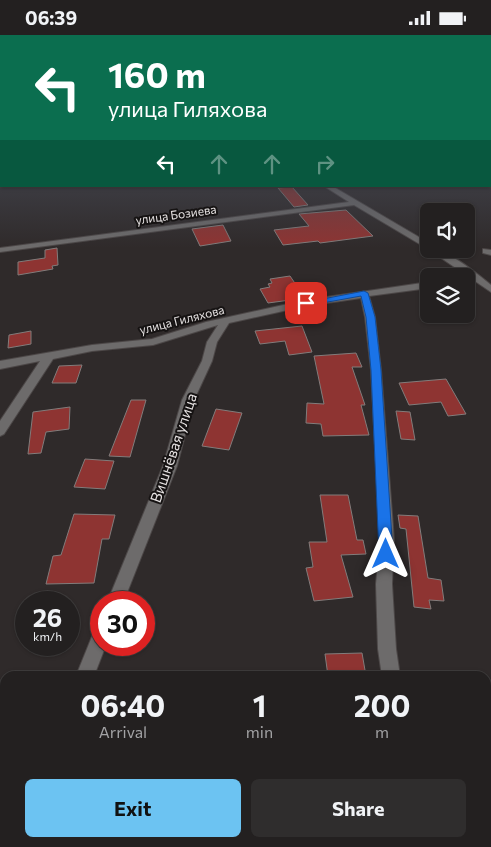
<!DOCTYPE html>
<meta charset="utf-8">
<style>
body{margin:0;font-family:Commissioner,sans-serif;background:#2f2d2d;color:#f1f3f6;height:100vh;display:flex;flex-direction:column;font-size:19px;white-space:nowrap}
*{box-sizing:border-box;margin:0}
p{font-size:16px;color:#a3a3a5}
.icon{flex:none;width:28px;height:28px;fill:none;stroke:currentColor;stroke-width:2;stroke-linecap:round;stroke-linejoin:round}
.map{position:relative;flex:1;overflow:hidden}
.sheet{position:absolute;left:0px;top:636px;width:491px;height:176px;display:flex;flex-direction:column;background:#232020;border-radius:15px 15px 0 0;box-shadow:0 1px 4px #0004,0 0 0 1px #403e3e}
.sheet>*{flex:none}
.banner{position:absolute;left:0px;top:0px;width:491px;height:152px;box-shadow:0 1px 4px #0004,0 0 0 1px #403e3e;background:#0b6e4f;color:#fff;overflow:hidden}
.buttons{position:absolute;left:420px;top:168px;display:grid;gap:10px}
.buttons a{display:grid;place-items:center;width:55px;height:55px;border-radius:8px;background:#232020;box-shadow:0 1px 4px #0004,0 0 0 1px #403e3e;font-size:25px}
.speed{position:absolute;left:15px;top:556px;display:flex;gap:10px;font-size:25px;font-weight:700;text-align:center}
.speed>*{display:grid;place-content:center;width:65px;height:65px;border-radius:50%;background:#232020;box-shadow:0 1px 4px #0004,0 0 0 1px #403e3e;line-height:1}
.speed small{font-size:12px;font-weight:400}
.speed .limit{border:8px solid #d22;background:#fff;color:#111}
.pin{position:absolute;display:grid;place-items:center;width:42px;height:42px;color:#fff;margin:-21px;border-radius:10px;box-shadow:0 2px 8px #0006}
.me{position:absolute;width:55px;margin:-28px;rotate:0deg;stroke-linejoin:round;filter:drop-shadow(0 0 4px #0008)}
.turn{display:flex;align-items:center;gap:18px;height:105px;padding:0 25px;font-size:22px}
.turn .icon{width:65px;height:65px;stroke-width:2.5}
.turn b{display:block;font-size:35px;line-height:42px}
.lanes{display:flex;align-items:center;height:48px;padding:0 25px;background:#0003;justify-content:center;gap:25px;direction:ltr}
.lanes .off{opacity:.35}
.eta{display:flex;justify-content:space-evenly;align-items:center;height:85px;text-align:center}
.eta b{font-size:30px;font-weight:700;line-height:35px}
.cta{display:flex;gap:10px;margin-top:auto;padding:10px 25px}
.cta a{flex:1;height:58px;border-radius:8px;background:#6cc3f2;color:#111;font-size:20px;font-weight:700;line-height:58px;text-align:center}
.cta a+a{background:#2f2d2d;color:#f1f3f6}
.status{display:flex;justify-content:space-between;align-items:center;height:35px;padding:0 25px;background:#232020;direction:ltr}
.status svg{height:14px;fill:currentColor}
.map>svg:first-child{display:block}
.building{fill:#8e3432;stroke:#827c7b}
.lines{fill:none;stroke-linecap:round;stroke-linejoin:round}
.minor-casing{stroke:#4c4747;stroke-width:2}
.minor{fill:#6d6b6b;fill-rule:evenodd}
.route{fill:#1a73e8;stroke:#114b97}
.labels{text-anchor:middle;stroke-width:4;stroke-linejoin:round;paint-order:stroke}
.far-street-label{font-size:12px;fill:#e6e2e2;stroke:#161313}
.street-label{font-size:15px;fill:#e6e2e2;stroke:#161313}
</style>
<div class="status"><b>06:39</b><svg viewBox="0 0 49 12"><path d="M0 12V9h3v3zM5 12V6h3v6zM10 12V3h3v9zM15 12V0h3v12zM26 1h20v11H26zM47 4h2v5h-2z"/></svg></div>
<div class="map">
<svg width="491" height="812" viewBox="0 0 491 812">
<rect width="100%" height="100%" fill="#2f2a2a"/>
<path class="building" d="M292,152L308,170L294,172L278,153Z
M346,175L373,201L320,208L318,206L283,210L274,195L309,191L299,179Z
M223,190L231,206L200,211L192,194Z
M57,213L58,230L52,231L53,234L18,240V227L45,223V215Z
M290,241L305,263L268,268L260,254L270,252L268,249L272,248L270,244Z
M302,291L312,317L289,320L285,306L260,309L255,296Z
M31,296V309L8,313L9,300Z
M356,318L362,332H352L365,370H361L369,400L323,401L321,389L306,388L307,368L324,369L314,321Z
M82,330L76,348H52L59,331Z
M446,344L466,379L448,381L441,367L409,370L399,348Z
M131,365H146L130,422L109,421Z
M70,372L69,394L46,397L41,418L28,419L33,377Z
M216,374L242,378L229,415L202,411Z
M396,376L410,377L415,405L401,404Z
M85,424L114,426L105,454L74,452Z
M320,460H348L357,505H363L366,519L341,520L353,562L314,566L306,533L313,532L309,507H327Z
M74,479L115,480L109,504H102L94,548L46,549L53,521L61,520Z
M398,480L418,481L428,543L441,545L444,566L429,565L431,574L414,572L406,494L400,493Z
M362,618L366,641H328L325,619Z"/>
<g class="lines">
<defs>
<path id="minor" d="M0,144H1V148H0Z
M324,151H332L429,208V214C448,214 476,238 491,250V257L428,214L354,170L0,217V213L349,167Z
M483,214L491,215V220L483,218Z
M429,247V253L369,261L375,282L381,335L394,505L392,549L396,614L400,641H382L378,614L376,549L380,505L371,335L365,282L361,263L306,271L229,288L217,307L212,326L194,365L177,431L123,568H107L163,431L182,365L202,326L207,307L218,290L153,310L92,316L53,324L4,399L0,401V386L40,326L0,334V326L92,310L152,304L206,287L306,265Z
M101,591V610H106L94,641H76L95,594Z
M21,808H43L41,812H19Z
M413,808H435L436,812H414Z"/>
</defs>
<use href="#minor" class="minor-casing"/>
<use href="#minor" class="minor"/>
</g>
<linearGradient id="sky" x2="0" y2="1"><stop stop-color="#1a1717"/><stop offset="0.46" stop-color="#474a55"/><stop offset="1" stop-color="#474a55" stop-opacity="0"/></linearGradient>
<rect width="491" height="213" fill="url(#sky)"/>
<path class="route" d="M364,256L368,258L375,282L381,335L393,519L391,524L386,526L381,524L379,519L371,335L366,282L361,261L306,271L302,268Z"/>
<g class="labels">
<g class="far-street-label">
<text transform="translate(176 180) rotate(-8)" y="4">улица Бозиева</text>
<text transform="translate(182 285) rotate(-14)" y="4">улица Гиляхова</text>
</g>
<g class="street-label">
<text transform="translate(174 413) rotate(-71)" y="5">Вишнёвая улица</text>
</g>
</g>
</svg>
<div class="buttons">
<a><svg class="icon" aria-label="sound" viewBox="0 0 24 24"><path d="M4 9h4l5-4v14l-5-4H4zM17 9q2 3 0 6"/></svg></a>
<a><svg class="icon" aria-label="layers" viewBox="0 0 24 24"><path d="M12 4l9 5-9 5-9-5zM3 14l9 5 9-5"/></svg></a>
</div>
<div class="speed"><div>26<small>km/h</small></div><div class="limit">30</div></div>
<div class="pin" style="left:306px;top:268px;background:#d93025"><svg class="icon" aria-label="arrive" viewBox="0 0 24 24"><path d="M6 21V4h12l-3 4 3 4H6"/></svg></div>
<svg class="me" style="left:386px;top:519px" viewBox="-20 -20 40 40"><path d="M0-17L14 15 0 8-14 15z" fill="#1a73e8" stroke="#fff" stroke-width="4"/></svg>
<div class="banner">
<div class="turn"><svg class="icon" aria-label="left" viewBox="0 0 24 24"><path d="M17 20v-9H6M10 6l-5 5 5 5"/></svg><div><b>160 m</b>улица Гиляхова</div></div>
<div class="lanes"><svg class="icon" aria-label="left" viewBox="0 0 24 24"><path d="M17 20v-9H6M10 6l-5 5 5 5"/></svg><svg class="icon off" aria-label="ahead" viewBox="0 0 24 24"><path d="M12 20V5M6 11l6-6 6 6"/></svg><svg class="icon off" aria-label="ahead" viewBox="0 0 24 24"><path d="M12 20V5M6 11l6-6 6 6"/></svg><svg class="icon off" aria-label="right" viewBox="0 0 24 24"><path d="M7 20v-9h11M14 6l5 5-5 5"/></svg></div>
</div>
<section class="sheet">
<div class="eta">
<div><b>06:40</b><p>Arrival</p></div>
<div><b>1</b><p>min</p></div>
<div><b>200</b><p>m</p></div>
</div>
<div class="cta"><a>Exit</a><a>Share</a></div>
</section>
</div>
